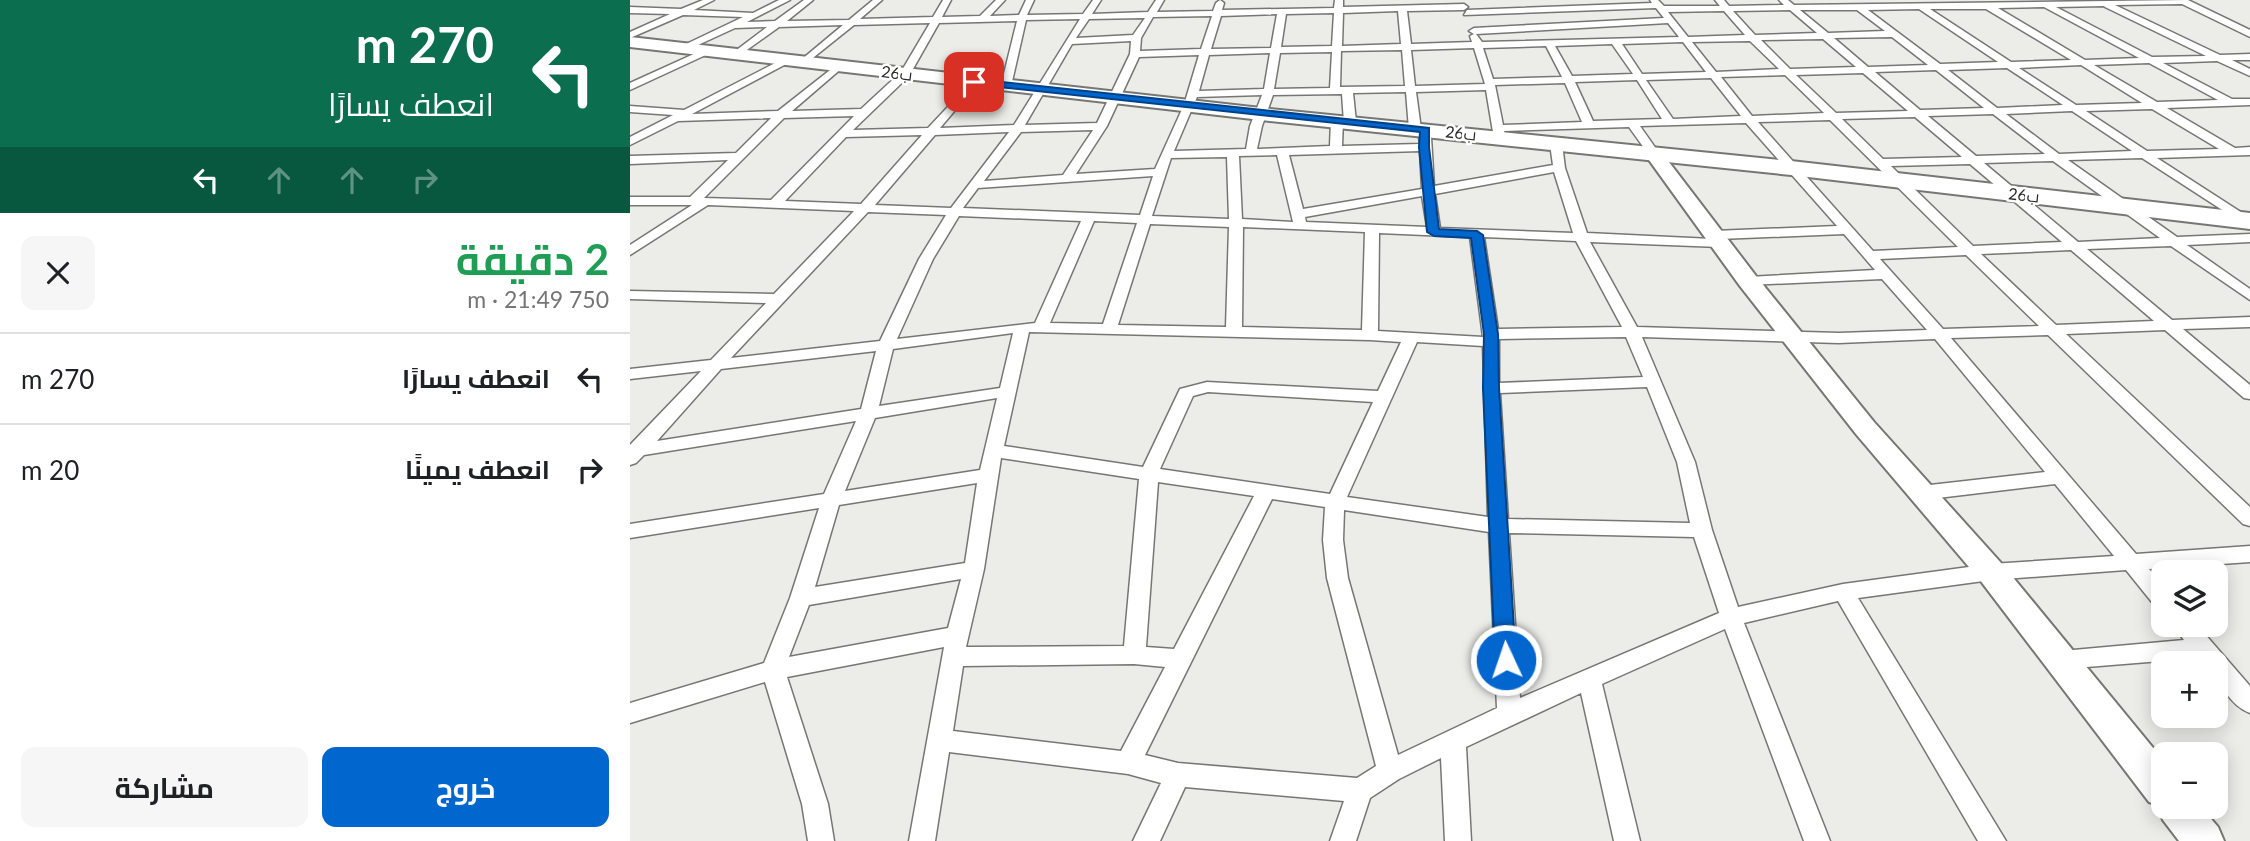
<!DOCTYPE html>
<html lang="ar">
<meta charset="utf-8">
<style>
body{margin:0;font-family:Lato,Cairo,sans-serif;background:#f6f6f6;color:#202124;direction:rtl;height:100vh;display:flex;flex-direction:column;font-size:26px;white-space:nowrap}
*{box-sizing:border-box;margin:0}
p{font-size:23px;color:#757577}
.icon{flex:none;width:38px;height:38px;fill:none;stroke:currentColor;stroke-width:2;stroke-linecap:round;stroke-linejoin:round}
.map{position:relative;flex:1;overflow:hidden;direction:ltr}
.drawer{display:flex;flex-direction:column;background:#fff;width:630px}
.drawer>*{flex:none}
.banner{background:#0b6e4f;color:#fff;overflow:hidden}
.fabs{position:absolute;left:1521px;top:560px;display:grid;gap:14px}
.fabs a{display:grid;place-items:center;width:77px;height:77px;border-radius:14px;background:#fff;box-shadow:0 4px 18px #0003;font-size:35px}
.pin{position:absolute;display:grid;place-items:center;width:60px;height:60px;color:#fff;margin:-30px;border-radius:14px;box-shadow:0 4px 10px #0006}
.me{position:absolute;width:77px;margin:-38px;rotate:357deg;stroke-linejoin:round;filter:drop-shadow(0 0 5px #0008)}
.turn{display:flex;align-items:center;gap:24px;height:147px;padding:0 21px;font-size:32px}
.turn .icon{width:91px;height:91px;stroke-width:2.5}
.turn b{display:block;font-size:49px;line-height:60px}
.lanes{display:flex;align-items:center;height:66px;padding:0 21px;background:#0003;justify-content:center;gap:35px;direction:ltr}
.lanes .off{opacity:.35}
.round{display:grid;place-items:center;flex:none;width:74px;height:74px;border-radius:14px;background:#f6f6f6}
.head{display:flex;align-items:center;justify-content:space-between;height:119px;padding:0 21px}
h1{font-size:42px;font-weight:700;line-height:52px;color:#1e9e55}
.primary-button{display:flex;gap:14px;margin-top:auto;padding:14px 21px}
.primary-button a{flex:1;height:80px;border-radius:14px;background:#0166ce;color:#fff;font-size:28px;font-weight:700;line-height:80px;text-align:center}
.primary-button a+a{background:#f6f6f6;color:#202124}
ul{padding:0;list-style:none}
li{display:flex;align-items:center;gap:21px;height:91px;padding:0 21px;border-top:2px solid #e0e0e0}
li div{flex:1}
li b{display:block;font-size:26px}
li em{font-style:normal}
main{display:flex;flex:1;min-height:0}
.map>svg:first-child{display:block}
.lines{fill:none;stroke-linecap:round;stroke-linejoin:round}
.street-casing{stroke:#767773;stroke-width:3}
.secondary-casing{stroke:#767773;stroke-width:4}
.highway-casing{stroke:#767773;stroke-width:4}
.street{fill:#fff;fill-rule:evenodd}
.secondary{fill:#fff;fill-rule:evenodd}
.highway{fill:#fff;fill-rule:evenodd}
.route{fill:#0166ce;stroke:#014286;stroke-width:2}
.labels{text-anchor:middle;stroke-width:5;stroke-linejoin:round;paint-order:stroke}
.far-street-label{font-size:16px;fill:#282827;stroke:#fff}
</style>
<main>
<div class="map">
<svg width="1620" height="841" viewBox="0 0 1620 841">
<rect width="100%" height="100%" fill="#ecede8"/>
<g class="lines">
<defs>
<path id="street" d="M73,0H84L64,10L123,13L149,0H160L117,22L145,21L174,0H183L157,21L219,20L243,0H252L230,19L303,17L313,0H321L312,17L350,16L366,0H375L360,16L389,15L396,0H404L397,15L453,14L463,0H471L462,14L518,12L526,0H534L527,12L583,11L586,3L590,0L594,3L592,10L704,8L705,0H713V7L834,4L838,7L834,10L777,11L781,44L842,42L840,36L844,34L839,31L844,28L1034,18L1026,8L834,15L837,10L1022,3L1020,0H1028L1034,6H1090L1085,0H1094L1099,6L1154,5L1149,0H1158L1164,5L1558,0L1620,30V37L1552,4L1485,5L1590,55L1620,54V60H1602L1620,69V76L1587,61L1533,63L1602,99H1620V105L1537,108L1605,148L1620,147V155L1527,158L1620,218V228L1512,158L1438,160L1547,237L1620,234V242L1557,245L1620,289V300L1541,246L1457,249L1542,320L1620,317V327L1553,329L1620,385V399L1614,398L1535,330L1436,334L1620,507V526L1613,524L1418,335L1321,338L1506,554L1620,546V562L1519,569L1533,585V608L1525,606L1496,570L1361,580L1228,598L1376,841H1348L1208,601L1114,623L1200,841H1174L1095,629L972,684L1010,841H984L951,693L836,747L841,841H815L811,758L769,779L740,798L726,841H700L714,801L555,787L530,841H503L531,783L498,774L319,752L305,841H279L314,647L157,677L198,804L204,841H178L172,804L135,682L0,723V703L134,663L160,598L189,508L0,538V524L194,494L226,421L14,455L6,463L0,465V445L71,371L0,379V369L81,360L136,303L0,299V291L144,294L224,211L78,205L0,255V245L62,205H0V197H60L98,160L0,164V156L106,153L141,118L48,121L0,145V137L43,115L0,112V106L54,110L157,57L160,58V62L62,114L148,111L209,63L214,66L212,68L162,111L231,109L271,72L300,23L224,25L174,65L169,62L171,60L213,25L149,27L107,57L104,56V52L137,27L105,28L55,51L52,50V46L113,17L53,15L0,38V32L40,14L0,13V7L51,9ZM1474,6L1475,7L1576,56L1522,57L1426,7ZM1414,7L1509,58L1455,60L1368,8ZM1289,9L1368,62L1310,64L1238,10ZM1300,9H1356L1441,60L1381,62ZM1160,10L1187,33L1125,35L1103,11ZM1170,10H1227L1255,31L1198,33ZM768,11L771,44L712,46L713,13ZM1094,11L1115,35L1058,37L1038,12ZM704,13L702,46L651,47L656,14ZM647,14L641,48L581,49L591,16ZM582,16L571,49L510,51L511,38L523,17ZM515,18L503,35L446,38L459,19ZM450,19L384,125L310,128L349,82L344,79L298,128L223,130L279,76L309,23L387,21L371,86L376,89L381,86L396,20ZM1038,23L1049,37L852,42L846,34ZM1262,37L1298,65L1238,67L1204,38ZM1193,39L1226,67L1160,69L1131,40ZM501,41L500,54L467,123L395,125L442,44ZM1120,41L1149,69L1086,72L1062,42ZM1053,42L1076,72L1012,74L992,44ZM982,44L1003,74L942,76L925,46ZM916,46L932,77L863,79L853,48ZM844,48L855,84L785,86L781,50ZM772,50L775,86L710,87L711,51ZM702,52L700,88L644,89L650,53ZM640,53L634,89L569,91L579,55ZM569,55L554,105L525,169L446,174L477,126L509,57ZM1519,63L1588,100L1527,102L1464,65ZM1451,65L1512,103L1446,105L1389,68ZM1377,68L1433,105L1367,108L1318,70ZM1306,70L1354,108L1290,110L1245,72ZM1233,73L1278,111L1206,113L1166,75ZM1155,75L1194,113L1122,116L1091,77ZM1081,78L1111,116L1043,119L1016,80ZM1007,80L1032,119L963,121L945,82ZM935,83L952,122L873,125L865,85ZM856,90L864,138L870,141L876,138L874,131L999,127L1019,155L1023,157L1029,153L1010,126L1116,123L1207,226L1084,231L1077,235L1082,239L957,233L935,168L932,144L926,141L920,144L923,165L804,186L801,137L795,134L789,137L790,144L712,146L713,120L707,117L701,120L700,146L627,149L632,126L643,95L712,94L714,122L720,125L726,122L723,93L776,92L779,129L785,132L791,129L786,92ZM632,95L620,126L616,149L544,151L567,97ZM1522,109L1589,149L1517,151L1456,111ZM1442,111L1502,151L1429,154L1376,114ZM1363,114L1415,154L1346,156L1298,116ZM224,116L141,200L74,198L154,118ZM1285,117L1332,157L1253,159L1212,119ZM1200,120L1328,247L1243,251L1128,122ZM463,130L433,175L354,181L391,132ZM379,132L321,208L245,205L305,135ZM292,135L231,204L155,201L216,137ZM790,151L792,189L673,209L659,155ZM647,155L663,222L612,219L609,156ZM597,157L599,219L522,216L541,158ZM1423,161L1530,238L1448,242L1354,163ZM1340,164L1432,242L1343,246L1261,166ZM924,172L943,233L810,228L805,194ZM523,176L510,215L333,208L348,188ZM792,196L797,227L676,222L675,217ZM238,212L316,215L289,259L250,341L101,358ZM329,216L451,221L405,323L267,339L303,259ZM464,221L507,223L473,324L420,323ZM520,224L599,227L596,327L488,325ZM613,227L735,232L732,330L612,327ZM749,233L840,237L853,337L748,331ZM1214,234L1245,270L1118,277L1111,281L1118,285L1252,279L1297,330L1209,333L1007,327L960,242L1090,247L1097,243L1089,239ZM854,237L946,241L992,327L868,329ZM1441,250L1524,321L1426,325L1351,254ZM1336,255L1409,326L1313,329L1250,259ZM399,332L740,340L771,342L748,391L577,382L550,389L513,467L374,446ZM383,333L370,388L249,406L263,349ZM996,337L1013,377L869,383V339ZM1012,337L1209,343L1305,339L1415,472L1291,486L1284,488L1281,493L1284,498L1291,500L1425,484L1484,556L1361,564L1213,584L1108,607L1082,530L1065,462ZM787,342L853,346L858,517L717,497ZM246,351L231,409L27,441L91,369ZM1017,387L1047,462L1060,523L878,519L870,393ZM578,392L743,402L700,494L530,469L563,396ZM367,398L350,470L215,491L245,418ZM371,458L509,479L494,646L336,647L354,569ZM528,482L624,496L544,649L516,647ZM347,483L335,563L185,587L209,505ZM642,499L695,507L693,540L697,578L746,766L727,778L548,763L515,755ZM714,510L859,532L867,708L768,755L718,578L713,540ZM879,533L1064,537L1089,613L890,698ZM331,579L318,628L159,657L179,605ZM504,664L535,667L491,751L323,731L333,666Z
M77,48L82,51L80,53L0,90V83Z
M1543,625H1567L1620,686V713C1601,706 1586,682 1586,663H1573L1568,658L1432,669L1424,667L1421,660L1424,653L1432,651L1554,640Z"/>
<path id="secondary" d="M1023,148L1029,149L1126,276L1244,422L1372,564L1533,760V807H1571L1588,827L1594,841H1549L1533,820L1528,805L1519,802L1350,580L1226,434L1110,286L1014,153Z"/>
<path id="highway" d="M0,37L631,108L1161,161L1620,213V229L1161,175L631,120L0,47Z"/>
</defs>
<use href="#street" class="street-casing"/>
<use href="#secondary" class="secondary-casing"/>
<use href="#highway" class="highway-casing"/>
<use href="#street" class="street"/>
<use href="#secondary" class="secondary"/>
<use href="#highway" class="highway"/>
</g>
<path class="route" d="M344,79L799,128V147L809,229L847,231L853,235L868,334L869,388L886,660L883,667L876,669L868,667L865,660L853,388L854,334L841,238L804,236L797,232L789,147L790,132L341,84V80Z"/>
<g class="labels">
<g class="far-street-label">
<text transform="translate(267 73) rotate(7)" y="6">26ب</text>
<text transform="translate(831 133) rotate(6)" y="6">26ب</text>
<text transform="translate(1394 195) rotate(6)" y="6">26ب</text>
</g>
</g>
</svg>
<div class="fabs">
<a><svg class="icon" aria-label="layers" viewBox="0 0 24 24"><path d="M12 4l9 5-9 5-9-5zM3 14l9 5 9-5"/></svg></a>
<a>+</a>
<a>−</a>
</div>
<div class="pin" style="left:344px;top:82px;background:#d93025"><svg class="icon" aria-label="arrive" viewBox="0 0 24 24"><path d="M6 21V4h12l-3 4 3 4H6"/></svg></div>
<svg class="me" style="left:876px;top:660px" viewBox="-20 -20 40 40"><circle r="17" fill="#0166ce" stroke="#fff" stroke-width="3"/><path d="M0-11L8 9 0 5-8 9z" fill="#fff"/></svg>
</div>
<section class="drawer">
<div class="banner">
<div class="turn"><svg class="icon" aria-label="left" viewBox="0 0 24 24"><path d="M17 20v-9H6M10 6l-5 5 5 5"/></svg><div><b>270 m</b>انعطف يسارًا</div></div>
<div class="lanes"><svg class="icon" aria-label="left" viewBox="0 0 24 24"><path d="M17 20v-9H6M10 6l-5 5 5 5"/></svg><svg class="icon off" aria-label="ahead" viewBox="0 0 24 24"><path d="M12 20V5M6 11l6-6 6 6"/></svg><svg class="icon off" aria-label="ahead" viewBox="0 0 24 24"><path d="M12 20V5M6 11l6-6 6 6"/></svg><svg class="icon off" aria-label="right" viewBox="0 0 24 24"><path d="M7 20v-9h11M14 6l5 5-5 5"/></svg></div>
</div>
<div class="head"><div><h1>2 دقيقة</h1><p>750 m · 21:49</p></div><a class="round"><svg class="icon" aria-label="close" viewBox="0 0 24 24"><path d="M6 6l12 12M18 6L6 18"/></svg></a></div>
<ul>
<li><svg class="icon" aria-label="left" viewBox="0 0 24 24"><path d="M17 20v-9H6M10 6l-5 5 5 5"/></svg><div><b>انعطف يسارًا</b></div><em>270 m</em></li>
<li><svg class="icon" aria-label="right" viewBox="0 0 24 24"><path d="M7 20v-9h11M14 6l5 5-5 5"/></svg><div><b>انعطف يمينًا</b></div><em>20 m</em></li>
</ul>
<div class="primary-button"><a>خروج</a><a>مشاركة</a></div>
</section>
</main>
